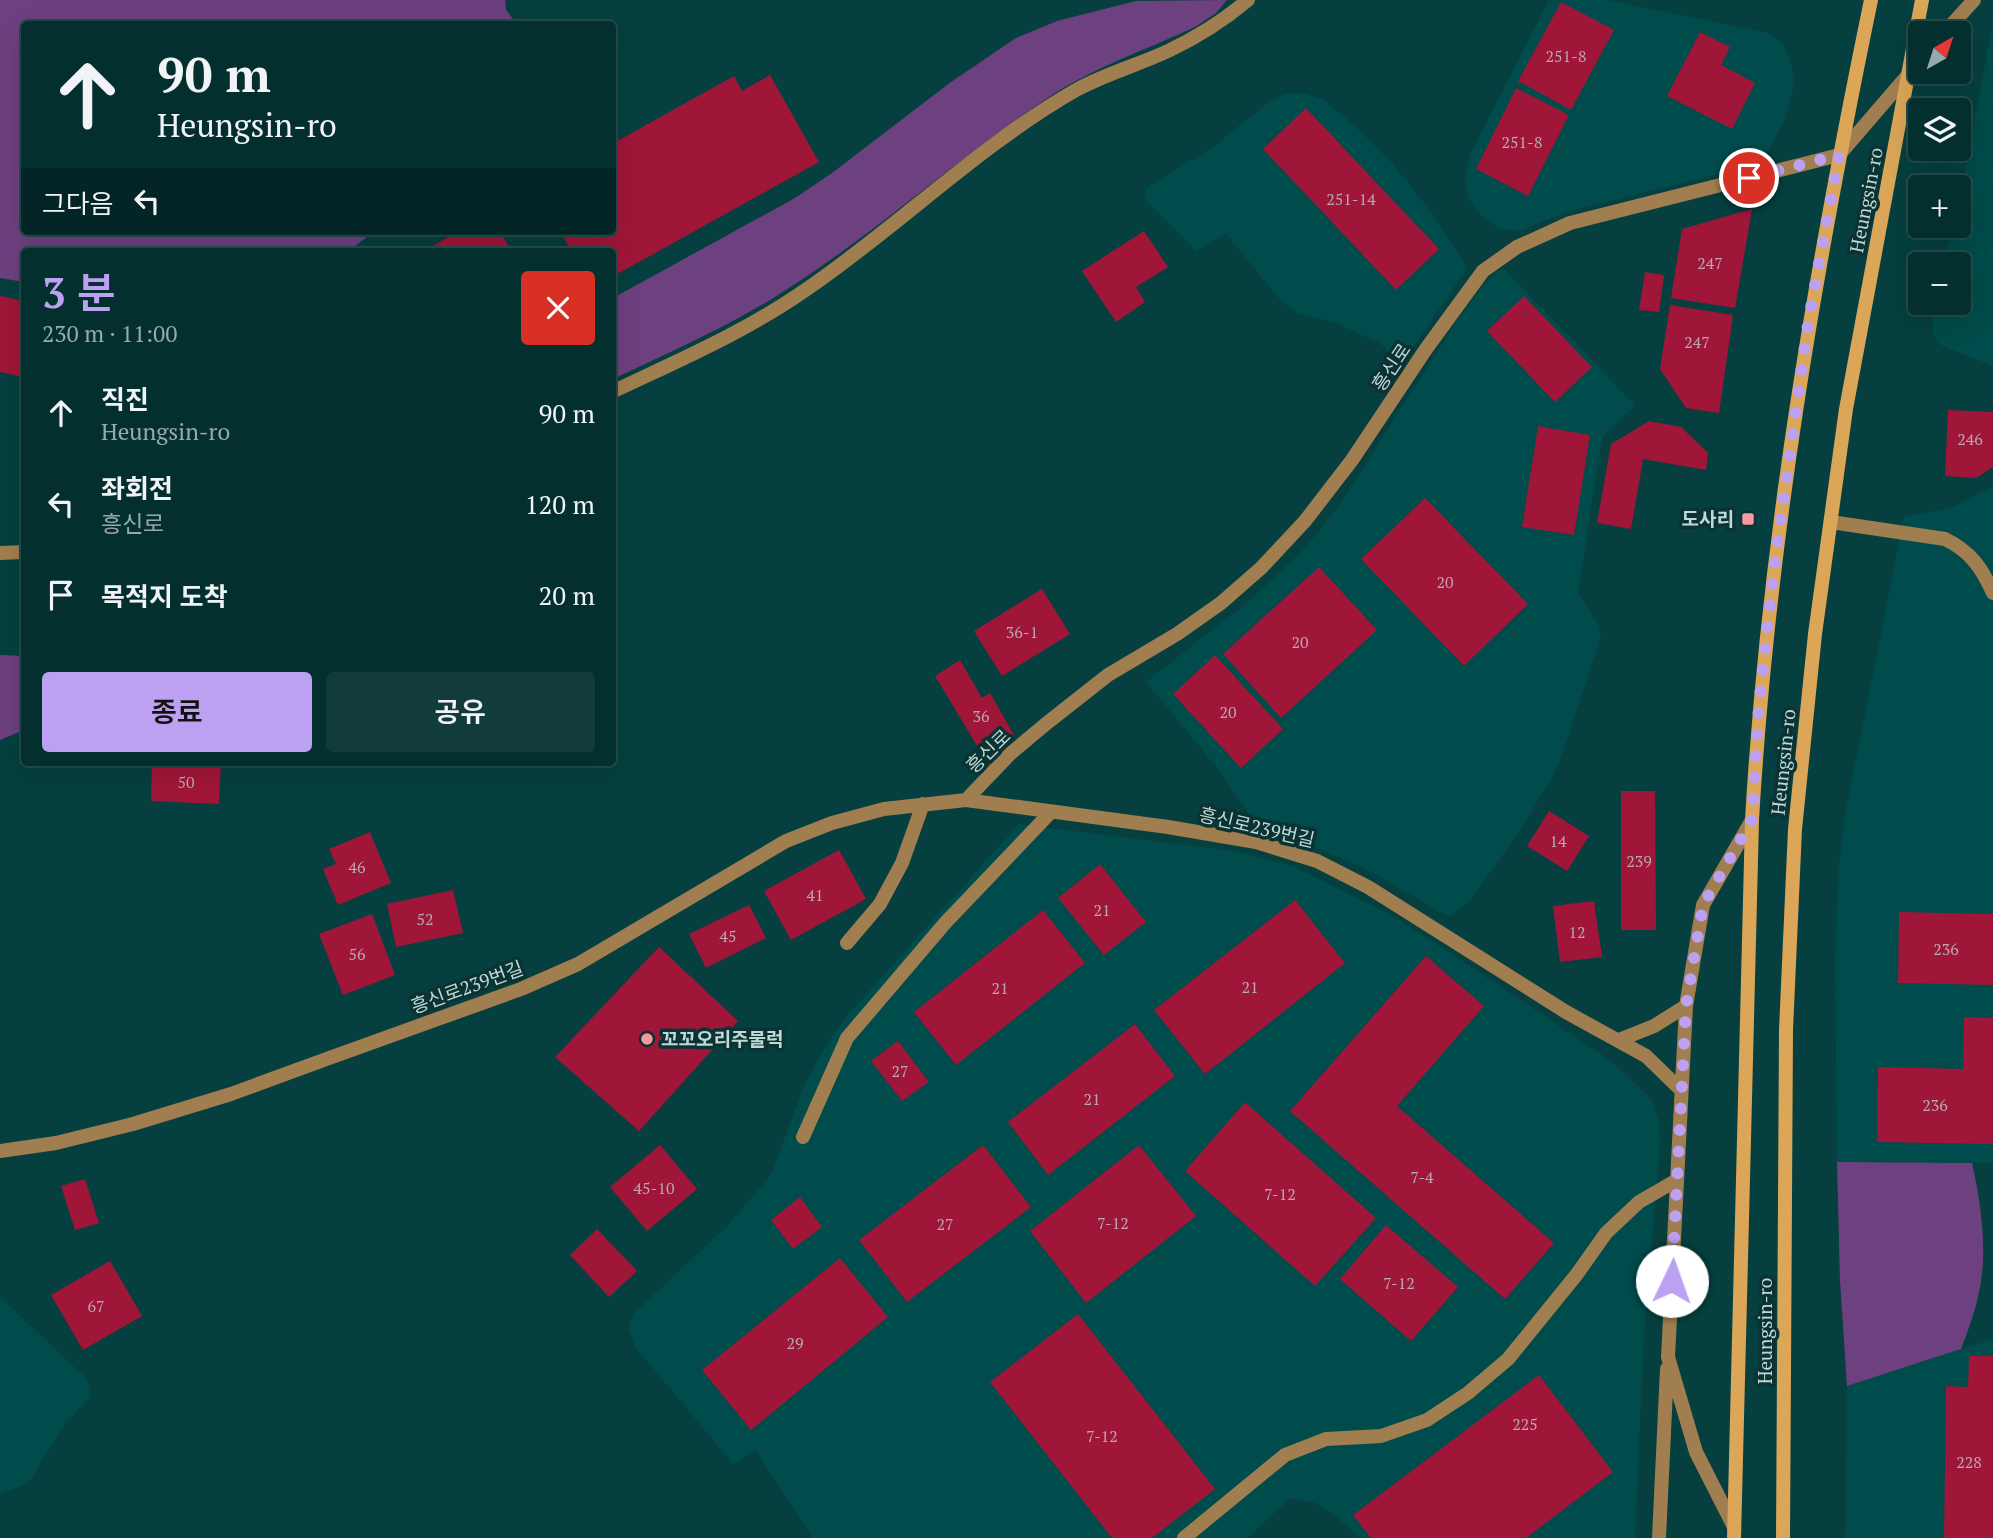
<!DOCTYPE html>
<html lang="ko">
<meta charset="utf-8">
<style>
body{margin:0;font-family:"PT Serif","Noto Sans KR",serif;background:#123b3b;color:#f1f3f6;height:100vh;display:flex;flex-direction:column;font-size:26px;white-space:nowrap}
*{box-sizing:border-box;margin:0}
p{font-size:23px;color:#97a9aa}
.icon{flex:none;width:38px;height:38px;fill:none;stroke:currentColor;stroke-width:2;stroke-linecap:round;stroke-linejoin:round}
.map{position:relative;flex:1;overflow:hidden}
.panel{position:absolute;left:21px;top:248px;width:595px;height:518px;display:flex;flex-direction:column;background:#042f2f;border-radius:7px;box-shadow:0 7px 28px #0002,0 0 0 2px #254a4b}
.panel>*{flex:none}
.banner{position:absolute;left:21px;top:21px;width:595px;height:214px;border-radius:7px;box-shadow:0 7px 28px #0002,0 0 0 2px #254a4b;background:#042f2f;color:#f1f3f6;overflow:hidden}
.needle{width:46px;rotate:39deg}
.buttons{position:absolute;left:1908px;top:21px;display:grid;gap:14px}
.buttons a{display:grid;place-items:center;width:63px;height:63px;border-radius:7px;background:#042f2f;box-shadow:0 7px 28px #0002,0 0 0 2px #254a4b;font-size:35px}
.pin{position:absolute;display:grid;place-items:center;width:60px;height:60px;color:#fff;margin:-30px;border:4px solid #fff;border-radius:50%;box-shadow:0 2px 7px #0007}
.me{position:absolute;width:77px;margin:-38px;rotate:3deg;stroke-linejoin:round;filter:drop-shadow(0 0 5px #0008)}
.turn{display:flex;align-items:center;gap:24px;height:147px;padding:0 21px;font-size:32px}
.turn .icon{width:91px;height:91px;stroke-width:2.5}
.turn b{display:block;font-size:49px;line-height:60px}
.then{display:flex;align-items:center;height:66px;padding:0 21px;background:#0003;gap:14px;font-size:26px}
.round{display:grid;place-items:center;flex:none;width:74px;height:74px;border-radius:7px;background:#123b3b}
.headline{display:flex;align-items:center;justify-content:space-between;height:119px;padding:0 21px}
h1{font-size:42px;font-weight:600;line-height:52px;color:#bca0f2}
.button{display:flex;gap:14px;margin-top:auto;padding:14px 21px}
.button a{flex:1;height:80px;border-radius:7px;background:#bca0f2;color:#111;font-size:28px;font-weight:600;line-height:80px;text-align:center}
.button a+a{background:#123b3b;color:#f1f3f6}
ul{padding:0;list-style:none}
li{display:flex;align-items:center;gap:21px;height:91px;padding:0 21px}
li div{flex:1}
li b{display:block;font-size:26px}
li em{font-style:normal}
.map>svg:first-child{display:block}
.built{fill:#004b4b}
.green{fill:#6d417f}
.building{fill:#a01638}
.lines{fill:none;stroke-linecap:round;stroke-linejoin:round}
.service{stroke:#a07e4f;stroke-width:14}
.secondary{stroke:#dba657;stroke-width:14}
.route{stroke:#bca0f2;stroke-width:12;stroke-dasharray:0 21.6}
.poi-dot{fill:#f49aa1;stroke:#0b3333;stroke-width:2.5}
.labels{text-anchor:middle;stroke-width:7;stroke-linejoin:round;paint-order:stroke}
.number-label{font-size:16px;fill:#b7a8b0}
.street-label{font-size:19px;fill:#bfd9d8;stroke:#0b3333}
.poi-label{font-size:19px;font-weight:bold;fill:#bfd9d8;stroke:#0b3333;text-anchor:end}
</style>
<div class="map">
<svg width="1993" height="1538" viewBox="0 0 1993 1538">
<rect width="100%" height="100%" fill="#063f3f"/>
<path class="built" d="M1549,0H1607L1769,33L1784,45L1792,66L1794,86L1784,122L1760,164L1572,210L1520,231L1499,229L1479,214L1468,198L1465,176L1470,154Z
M1993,21V366L1938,344L1932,331L1935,303H1958V264H1941L1955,226H1958V208Z
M1304,93L1322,99L1353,124L1393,164L1436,218L1467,268L1401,366L1380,343L1333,322L1297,313L1281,301L1226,234L1196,251L1144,199L1146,188L1213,147L1265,105L1284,94Z
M1503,268L1635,405L1602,437L1578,593L1598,625L1601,636L1561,758L1552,778L1518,833L1470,901L1451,916L1443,914L1363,867L1267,828L1253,819L1217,768L1146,682L1250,600L1297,556L1320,530L1344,498L1458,319L1488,279Z
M1993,486V1163L1837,1162L1835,958L1839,864L1845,815L1904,517L1951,508Z
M1019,824L1235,851L1295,867L1389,914L1446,950L1613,1062L1651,1099L1659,1121L1660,1142L1644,1334L1635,1538H1360L1332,1513L1315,1503L1291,1498L1247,1538H812L756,1450L733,1464L636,1348L628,1329L634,1313L725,1228L771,1175L805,1083L824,1048L848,1015Z
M0,1297L86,1378L90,1389L89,1398L62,1428L29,1482L0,1495Z
M1993,1339V1538H1845L1847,1386Z"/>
<path class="green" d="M0,0H505L506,10L517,24H24V231H375L347,252H24V282L0,278Z
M1227,0L1216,13L1195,27C1148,49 1095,67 1052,95C957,158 874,235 778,295C725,328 668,353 613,379V298L795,198L832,173L951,82L1016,38L1057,21L1136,1Z
M0,655L24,656V730L0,740Z
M1837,1162L1972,1163C1981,1203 1988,1252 1979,1292C1975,1312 1968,1331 1961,1349L1847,1386L1840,1281Z"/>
<path class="building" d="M1561,2L1614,30L1571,110L1518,81Z
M1700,32L1730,47L1721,65L1755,83L1732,129L1667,96Z
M770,75L819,162L612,277V252H572L560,231H612V144L734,76L742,91Z
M1516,88L1569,115L1528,196L1476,169Z
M1306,108L1439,249L1396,290L1263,149Z
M1752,209L1735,308L1671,298L1682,229Z
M459,231H500L512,252H422Z
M1144,231L1168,267L1136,287L1145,302L1116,322L1082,271Z
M1645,272L1664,275L1659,312L1639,310Z
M0,296L24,301V377L0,372Z
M1524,296L1592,367L1555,402L1487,331Z
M1670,305L1733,315L1719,413L1686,408L1660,369Z
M1948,410L1993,412V467L1976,478L1945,476Z
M1649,421L1681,427L1708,453L1706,470L1643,459L1631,529L1597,523L1611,444Z
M1538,426L1590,435L1574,535L1522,527Z
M1425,498L1528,604L1464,666L1361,559Z
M1319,567L1377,630L1281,718L1223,654Z
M1042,589L1070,634L1002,676L974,631Z
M1215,655L1283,729L1241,768L1173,694Z
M960,660L982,698L990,693L1014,735L982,754L935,676Z
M152,763H221L219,804L151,801Z
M1621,791H1655L1656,930H1621Z
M1549,811L1589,836L1567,871L1527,846Z
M370,832L391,883L338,905L323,869L336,864L329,849Z
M839,850L866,899L791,940L764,891Z
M1100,864L1146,922L1104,955L1058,898Z
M453,890L463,933L396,947L387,904Z
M1295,900L1345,963L1205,1074L1154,1010Z
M1594,901L1602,957L1560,962L1553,906Z
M749,905L766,938L706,968L689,934Z
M1043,910L1085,963L956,1065L914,1012Z
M1899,912L1993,914V985L1898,983Z
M372,914L395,975L343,995L319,934Z
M659,947L738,1021L639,1131L555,1057Z
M1426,956L1484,1006L1397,1106L1554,1243L1505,1299L1290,1111Z
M1964,1017L1993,1018V1144L1877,1142L1878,1067L1963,1069Z
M1135,1024L1175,1076L1048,1175L1008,1122Z
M898,1041L929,1082L902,1101L871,1061Z
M1245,1102L1376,1218L1315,1286L1185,1171Z
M660,1145L697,1189L647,1231L610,1187Z
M983,1145L1031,1207L907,1302L859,1240Z
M1139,1145L1196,1216L1086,1303L1030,1231Z
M85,1179L99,1223L75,1230L61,1186Z
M800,1197L822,1227L793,1249L771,1220Z
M1386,1225L1458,1287L1411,1341L1340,1279Z
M597,1229L637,1271L609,1297L570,1255Z
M840,1258L888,1317L751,1430L702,1370Z
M110,1261L142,1316L83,1350L51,1295Z
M1078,1314L1215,1489L1152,1538H1112L990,1382Z
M1969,1356H1993V1538H1944L1946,1386L1968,1387Z
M1539,1375L1613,1472L1526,1538H1371L1353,1515Z"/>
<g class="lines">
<path class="service" d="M1944,33L1974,0
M612,392C677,361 745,332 804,291C897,228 978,146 1076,90C1105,74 1138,65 1168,51C1198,37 1223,21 1248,0
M1831,522L1945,539C1970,551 1982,568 1993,593
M0,553L24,552
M966,800L1010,754L1047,723L1108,675L1177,634L1221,603L1261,568L1305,521L1352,460L1426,349L1483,271L1517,247L1570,223L1839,155L1920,61
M847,943L880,904L902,863L923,804
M1619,1040L1654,1026L1686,1006
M803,1137L847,1038L946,922L1051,812
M0,1151L56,1143L133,1124L231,1094L332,1057L521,989L578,964L786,841L832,823L884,809L966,800L1168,827L1256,842L1317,861L1368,887L1566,1012L1646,1056L1681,1090
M1734,1527L1696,1452L1668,1357L1686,1006L1703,905L1752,820
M1184,1538L1285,1455L1326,1439L1381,1436L1427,1420L1468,1393L1508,1359L1577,1274L1606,1233L1639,1202L1677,1180
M1659,1538L1667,1369"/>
<path class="secondary" d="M1734,1538L1752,820C1768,544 1815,271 1871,0
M1783,1538L1786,1030L1795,829L1815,634L1846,409L1922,0"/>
</g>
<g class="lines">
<path class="route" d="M1672,1281L1686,1006L1703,905L1752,820L1759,705L1773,576L1808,324L1839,155L1749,178"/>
</g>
<g class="poi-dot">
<rect x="1741" y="512" width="14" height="14" rx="3.5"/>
<circle cx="647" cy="1039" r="7"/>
</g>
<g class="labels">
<g class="number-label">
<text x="1566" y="62">251-8</text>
<text x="1522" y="148">251-8</text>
<text x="1351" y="205">251-14</text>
<text x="1710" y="269">247</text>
<text x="1697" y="348">247</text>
<text x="1970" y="445">246</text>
<text x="1445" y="588">20</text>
<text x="1022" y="638">36-1</text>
<text x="1300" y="648">20</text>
<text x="1228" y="718">20</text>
<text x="981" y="722">36</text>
<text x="186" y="788">50</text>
<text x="1558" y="847">14</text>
<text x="1639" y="867">239</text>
<text x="357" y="873">46</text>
<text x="815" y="901">41</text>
<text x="1102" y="916">21</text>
<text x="425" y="925">52</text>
<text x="1577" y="938">12</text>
<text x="728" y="942">45</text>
<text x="1946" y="955">236</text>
<text x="357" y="960">56</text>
<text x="1250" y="993">21</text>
<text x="1000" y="994">21</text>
<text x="900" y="1077">27</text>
<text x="1092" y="1105">21</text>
<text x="1935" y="1111">236</text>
<text x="1422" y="1183">7-4</text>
<text x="654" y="1194">45-10</text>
<text x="1280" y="1200">7-12</text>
<text x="1113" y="1229">7-12</text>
<text x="945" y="1230">27</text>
<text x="1399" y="1289">7-12</text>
<text x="96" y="1312">67</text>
<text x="795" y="1349">29</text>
<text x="1525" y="1430">225</text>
<text x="1102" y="1442">7-12</text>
<text x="1969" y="1468">228</text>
</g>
<g class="street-label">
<text transform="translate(1866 200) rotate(-79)" y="7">Heungsin-ro</text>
<text transform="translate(1391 367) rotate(-56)" y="7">흥신로</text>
<text transform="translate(988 751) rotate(-44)" y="7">흥신로</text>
<text transform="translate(1783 762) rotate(-84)" y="7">Heungsin-ro</text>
<text transform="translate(1257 827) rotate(13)" y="7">흥신로239번길</text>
<text transform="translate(467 987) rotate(-20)" y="7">흥신로239번길</text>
<text transform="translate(1765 1331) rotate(-90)" y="7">Heungsin-ro</text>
</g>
<g class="poi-label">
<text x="1734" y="526">도사리</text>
<text x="661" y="1046" text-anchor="start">꼬꼬오리주물럭</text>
</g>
</g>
</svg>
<div class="buttons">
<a><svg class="needle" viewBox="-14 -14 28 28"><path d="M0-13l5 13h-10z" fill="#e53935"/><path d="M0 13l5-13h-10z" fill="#97a9aa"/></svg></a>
<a><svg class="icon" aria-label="layers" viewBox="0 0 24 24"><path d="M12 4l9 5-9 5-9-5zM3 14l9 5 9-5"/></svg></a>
<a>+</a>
<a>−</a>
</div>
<div class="pin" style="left:1749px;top:178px;background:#d93025"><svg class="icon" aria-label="arrive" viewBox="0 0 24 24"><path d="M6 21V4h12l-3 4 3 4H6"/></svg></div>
<svg class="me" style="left:1672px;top:1281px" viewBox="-20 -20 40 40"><circle r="19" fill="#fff"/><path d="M0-13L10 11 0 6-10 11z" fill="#bca0f2"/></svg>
<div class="banner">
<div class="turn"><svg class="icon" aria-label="ahead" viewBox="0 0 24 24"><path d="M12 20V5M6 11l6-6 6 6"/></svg><div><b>90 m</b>Heungsin-ro</div></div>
<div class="then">그다음<svg class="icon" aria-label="left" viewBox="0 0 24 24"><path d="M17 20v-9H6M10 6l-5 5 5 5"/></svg></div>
</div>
<section class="panel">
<div class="headline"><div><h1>3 분</h1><p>230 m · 11:00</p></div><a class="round" style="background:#d93025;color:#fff"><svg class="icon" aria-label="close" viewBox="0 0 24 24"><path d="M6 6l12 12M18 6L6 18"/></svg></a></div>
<ul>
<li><svg class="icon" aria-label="ahead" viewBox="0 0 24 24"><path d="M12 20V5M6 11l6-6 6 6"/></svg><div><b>직진</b><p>Heungsin-ro</p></div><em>90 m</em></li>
<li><svg class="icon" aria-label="left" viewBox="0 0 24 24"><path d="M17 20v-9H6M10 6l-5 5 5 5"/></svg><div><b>좌회전</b><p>흥신로</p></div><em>120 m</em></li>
<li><svg class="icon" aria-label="arrive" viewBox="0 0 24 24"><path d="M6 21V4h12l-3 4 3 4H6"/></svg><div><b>목적지 도착</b></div><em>20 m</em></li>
</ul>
<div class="button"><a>종료</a><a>공유</a></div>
</section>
</div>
